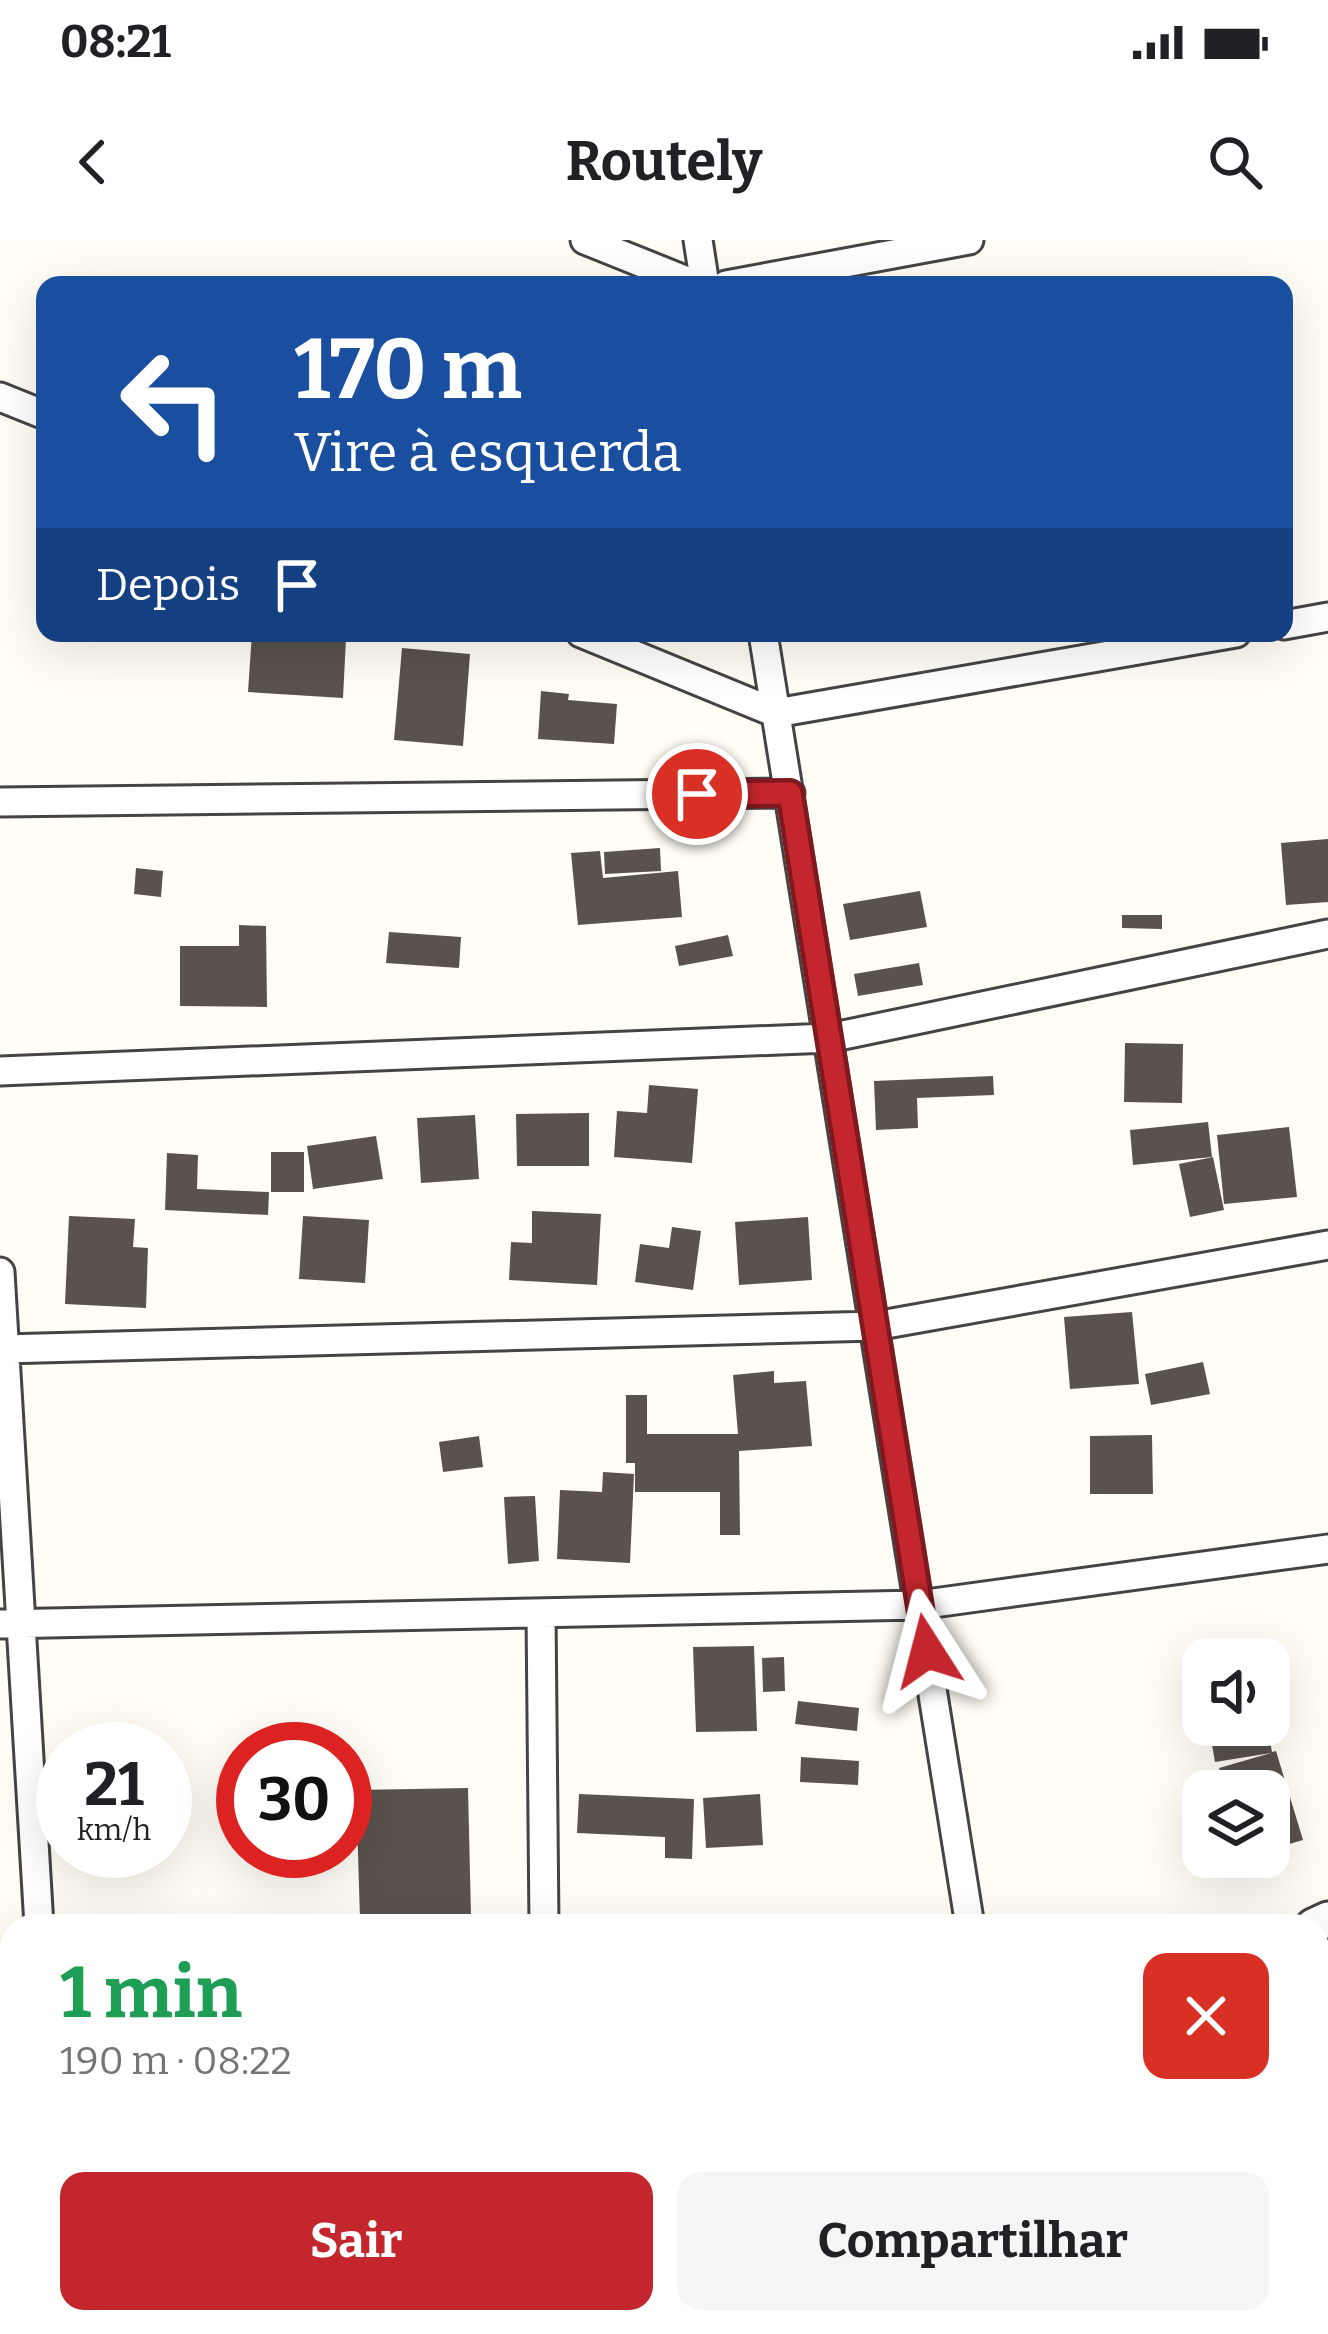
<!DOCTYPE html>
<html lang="pt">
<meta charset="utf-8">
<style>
body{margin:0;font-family:Bitter,serif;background:#f6f6f6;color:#202124;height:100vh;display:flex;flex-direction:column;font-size:45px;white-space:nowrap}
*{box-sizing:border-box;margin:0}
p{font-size:39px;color:#757577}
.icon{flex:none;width:66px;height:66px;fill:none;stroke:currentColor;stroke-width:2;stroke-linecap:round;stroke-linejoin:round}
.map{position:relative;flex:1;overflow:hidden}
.sheet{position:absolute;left:0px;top:1674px;width:1329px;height:420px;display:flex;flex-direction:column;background:#fff;border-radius:36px 36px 0 0;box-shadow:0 12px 48px #0002}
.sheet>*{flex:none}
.top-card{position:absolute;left:36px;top:36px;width:1257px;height:366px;border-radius:24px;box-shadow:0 12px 48px #0002;background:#1a4fa0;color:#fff;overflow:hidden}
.controls{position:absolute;left:1182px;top:1398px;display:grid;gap:24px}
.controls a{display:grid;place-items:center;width:108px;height:108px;border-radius:24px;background:#fff;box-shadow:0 12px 48px #0002;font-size:60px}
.speed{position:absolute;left:36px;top:1482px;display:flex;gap:24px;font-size:60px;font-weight:700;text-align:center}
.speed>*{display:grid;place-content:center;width:156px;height:156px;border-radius:50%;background:#fff;box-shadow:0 12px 48px #0002;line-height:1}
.speed small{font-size:30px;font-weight:400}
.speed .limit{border:18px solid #d22;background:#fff;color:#111}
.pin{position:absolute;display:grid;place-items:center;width:102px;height:102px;color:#fff;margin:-51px;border:6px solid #fff;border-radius:50%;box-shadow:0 3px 12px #0007}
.me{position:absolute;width:132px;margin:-66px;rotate:351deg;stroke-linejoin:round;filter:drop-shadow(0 0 9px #0008)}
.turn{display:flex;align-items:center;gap:42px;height:252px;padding:0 60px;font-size:54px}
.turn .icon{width:156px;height:156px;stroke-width:2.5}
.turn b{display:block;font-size:84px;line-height:102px}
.then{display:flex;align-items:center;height:114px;padding:0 60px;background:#0003;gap:24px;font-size:45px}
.round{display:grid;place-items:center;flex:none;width:126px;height:126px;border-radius:24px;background:#f6f6f6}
.overview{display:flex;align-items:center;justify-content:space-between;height:204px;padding:0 60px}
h1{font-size:72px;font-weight:700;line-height:90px;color:#1e9e55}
.primary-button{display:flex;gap:24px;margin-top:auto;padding:24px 60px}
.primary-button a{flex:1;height:138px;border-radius:24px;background:#c4262e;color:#fff;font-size:48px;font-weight:700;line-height:138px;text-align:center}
.primary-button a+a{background:#f6f6f6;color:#202124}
.status{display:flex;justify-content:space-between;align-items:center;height:84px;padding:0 60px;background:#fff;direction:ltr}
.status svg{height:33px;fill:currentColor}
header{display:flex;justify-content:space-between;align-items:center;height:156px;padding:0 60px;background:#fff;font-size:54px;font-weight:700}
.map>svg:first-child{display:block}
.building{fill:#5a524d}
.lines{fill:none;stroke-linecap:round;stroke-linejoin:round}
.minor-casing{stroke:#444;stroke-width:33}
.tertiary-casing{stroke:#444;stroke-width:39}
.minor{stroke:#fff;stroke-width:27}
.tertiary{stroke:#fff;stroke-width:33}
.route-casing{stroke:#7f191e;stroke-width:30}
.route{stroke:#c4262e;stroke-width:21}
</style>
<div class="status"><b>08:21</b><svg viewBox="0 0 49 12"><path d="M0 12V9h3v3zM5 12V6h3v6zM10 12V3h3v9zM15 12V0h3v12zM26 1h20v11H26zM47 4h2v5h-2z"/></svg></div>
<header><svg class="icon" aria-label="back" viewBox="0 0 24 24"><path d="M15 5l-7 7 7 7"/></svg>Routely<svg class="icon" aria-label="search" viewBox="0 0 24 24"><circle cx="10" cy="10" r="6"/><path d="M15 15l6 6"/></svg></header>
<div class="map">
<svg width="1328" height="2094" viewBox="0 0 1328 2094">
<rect width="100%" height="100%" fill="#fffdf5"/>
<path class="building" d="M252,393L346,398L343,458L248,452Z
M402,408L470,414L463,506L394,500Z
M541,451L569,454L568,460L617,464L614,504L538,499Z
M1328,599V662L1286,665L1281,603Z
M660,608L661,631L605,634L604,612Z
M600,611L603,638L678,631L682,677L578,685L571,613Z
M136,628L163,631L161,657L134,654Z
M920,651L927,687L850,700L843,664Z
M1122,675H1162V689L1122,688Z
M239,685L266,686L267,767L180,766V706H239Z
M389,692L461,697L459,728L386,723Z
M728,695L733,716L679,726L675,706Z
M919,723L923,745L858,756L854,734Z
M1125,803L1183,804L1182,863L1124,862Z
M993,836L994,855L917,858L918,888L876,890L874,841Z
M649,845L698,849L692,923L614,917L617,871L647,873Z
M589,873V926H517L516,874Z
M475,875L479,939L421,943L417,878Z
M1208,882L1212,917L1133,925L1130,890Z
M1289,887L1297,957L1224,964L1217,895Z
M376,896L383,939L313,949L307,906Z
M271,912H304V952H271Z
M167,913L198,915L197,949L269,952L268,975L165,970Z
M1213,917L1224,970L1190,977L1179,924Z
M532,971L601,974L597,1045L509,1040L511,1002L532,1003Z
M69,976L135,979L133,1007L148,1008L146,1068L65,1064Z
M303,976L369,980L365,1043L299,1039Z
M808,977L812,1040L739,1045L735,982Z
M672,987L701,991L693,1050L635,1042L640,1004L669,1008Z
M1132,1072L1139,1144L1070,1149L1064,1077Z
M1203,1122L1210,1154L1151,1165L1145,1134Z
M774,1131V1143L806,1141L812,1206L739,1211L740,1295H720V1252H635V1223H626V1155H647V1194H738L733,1135Z
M1152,1195L1153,1254H1090V1196Z
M479,1196L483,1227L443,1232L439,1202Z
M603,1232L634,1234L630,1323L557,1319L560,1250L602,1252Z
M535,1256L539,1321L508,1324L504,1257Z
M754,1406L757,1491L696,1492L693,1407Z
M784,1417L785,1451L763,1452L762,1418Z
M798,1461L859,1468L857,1491L795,1484Z
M1256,1485H1267L1272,1512L1276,1511L1303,1600L1269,1610V1551H1226L1219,1528L1271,1513L1215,1522L1210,1493Z
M801,1517L859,1521L858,1545L800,1542Z
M468,1548L471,1676L360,1678L356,1550Z
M579,1554L694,1559L692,1619L665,1618V1597L577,1593Z
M760,1554L763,1605L706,1608L703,1558Z"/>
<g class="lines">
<defs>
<path id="minor" d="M585,0L697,45
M698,0L705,45
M726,45L969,0
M0,157L45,175
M1284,385L1328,377
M581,393L776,473L1236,393
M763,393L970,1686
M0,562L790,553
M0,831L829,798L1328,694
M0,1032L39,1686
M3,1109L875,1086L1328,1005
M541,1373L544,1686
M0,1384L919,1365L1328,1309
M0,1756H12
M68,2082L69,2094"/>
<path id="tertiary" d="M1313,1686L1328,1679
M1317,1731L1328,1725
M520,2094L543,2082
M610,2094L633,2082"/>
</defs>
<use href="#minor" class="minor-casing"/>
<use href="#tertiary" class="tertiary-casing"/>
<use href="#minor" class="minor"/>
<use href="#tertiary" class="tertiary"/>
</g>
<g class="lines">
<defs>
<path id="route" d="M697,554L790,553L927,1411"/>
</defs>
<use href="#route" class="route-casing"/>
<use href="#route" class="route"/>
</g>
</svg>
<div class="controls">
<a><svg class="icon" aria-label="sound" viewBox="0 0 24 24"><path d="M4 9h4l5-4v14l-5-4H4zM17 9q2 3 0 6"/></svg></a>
<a><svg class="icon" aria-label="layers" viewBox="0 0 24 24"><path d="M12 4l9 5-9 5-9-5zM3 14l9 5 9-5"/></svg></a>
</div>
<div class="speed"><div>21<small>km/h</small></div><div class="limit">30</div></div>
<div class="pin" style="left:697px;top:554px;background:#d93025"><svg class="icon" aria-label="arrive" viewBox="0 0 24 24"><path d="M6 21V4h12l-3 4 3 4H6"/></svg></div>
<svg class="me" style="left:927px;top:1411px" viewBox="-20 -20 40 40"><path d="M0-17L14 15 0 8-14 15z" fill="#c4262e" stroke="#fff" stroke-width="4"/></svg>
<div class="top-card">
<div class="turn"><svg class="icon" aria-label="left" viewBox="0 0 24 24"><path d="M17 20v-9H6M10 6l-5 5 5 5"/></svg><div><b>170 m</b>Vire à esquerda</div></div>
<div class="then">Depois<svg class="icon" aria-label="arrive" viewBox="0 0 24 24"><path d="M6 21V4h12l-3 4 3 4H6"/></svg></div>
</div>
<section class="sheet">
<div class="overview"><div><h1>1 min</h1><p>190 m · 08:22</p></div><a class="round" style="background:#d93025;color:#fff"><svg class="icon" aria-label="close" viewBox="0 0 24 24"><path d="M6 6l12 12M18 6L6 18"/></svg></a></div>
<div class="primary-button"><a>Sair</a><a>Compartilhar</a></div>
</section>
</div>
